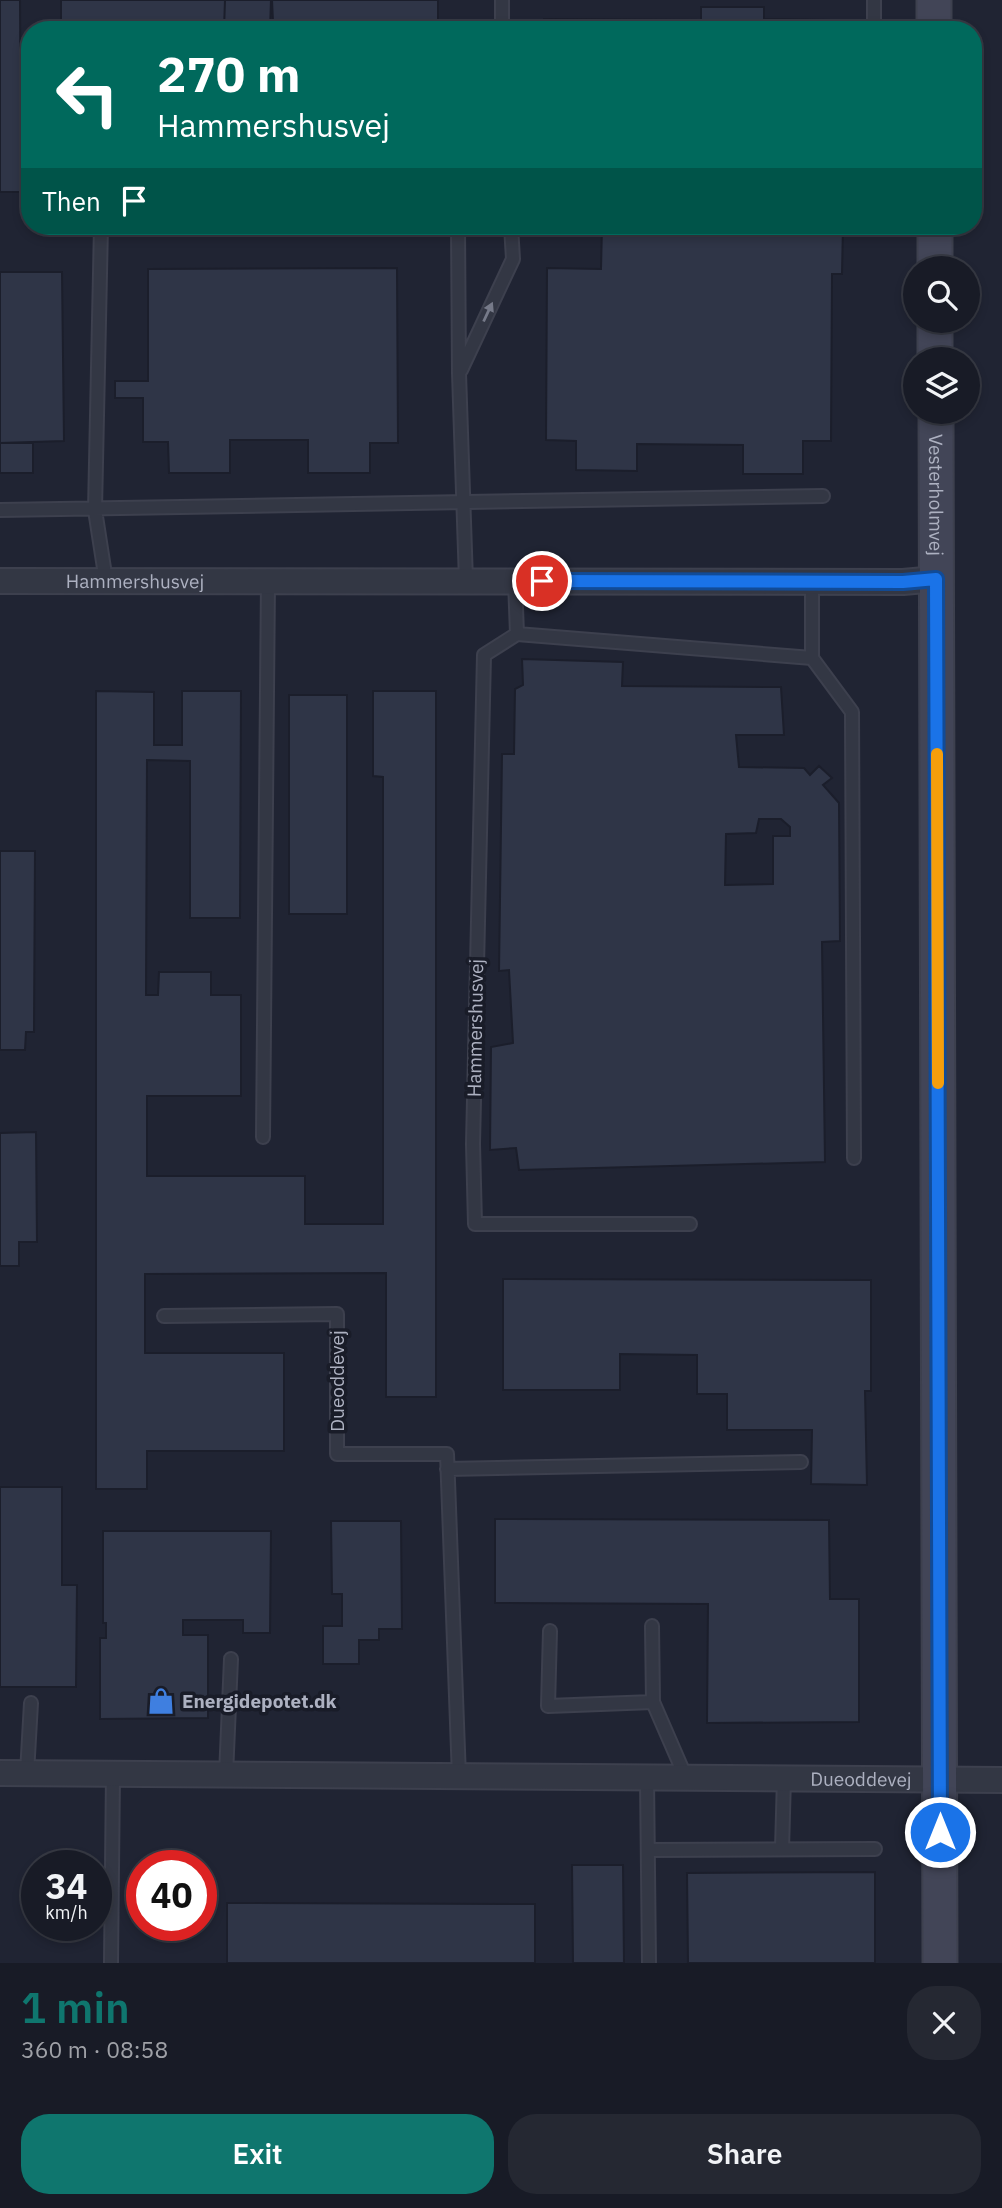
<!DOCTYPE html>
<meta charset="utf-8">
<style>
body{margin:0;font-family:"IBM Plex Sans",sans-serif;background:#252832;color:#f1f3f6;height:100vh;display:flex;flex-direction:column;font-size:26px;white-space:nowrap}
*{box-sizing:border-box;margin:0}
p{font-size:23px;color:#9fa1a7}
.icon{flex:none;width:38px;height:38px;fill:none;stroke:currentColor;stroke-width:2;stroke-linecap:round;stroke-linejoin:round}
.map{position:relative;height:1963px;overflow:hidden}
.details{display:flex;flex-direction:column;background:#181b26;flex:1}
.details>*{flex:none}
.hud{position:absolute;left:21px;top:21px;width:961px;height:214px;border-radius:28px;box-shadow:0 4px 10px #0003,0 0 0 2px #363943;background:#00695c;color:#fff;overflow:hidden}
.tools{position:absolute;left:903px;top:256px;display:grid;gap:14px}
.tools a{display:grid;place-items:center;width:77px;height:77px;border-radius:50%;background:#181b26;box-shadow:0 4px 10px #0003,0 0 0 2px #363943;font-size:35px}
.speed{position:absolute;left:21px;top:1850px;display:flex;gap:14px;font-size:35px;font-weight:700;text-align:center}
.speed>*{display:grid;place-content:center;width:91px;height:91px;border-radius:50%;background:#181b26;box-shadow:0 4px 10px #0003,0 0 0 2px #363943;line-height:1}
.speed small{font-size:18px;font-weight:400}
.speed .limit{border:10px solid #d22;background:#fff;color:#111}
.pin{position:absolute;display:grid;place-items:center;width:60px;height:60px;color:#fff;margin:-30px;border:4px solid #fff;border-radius:50%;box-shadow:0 2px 7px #0007}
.me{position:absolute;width:77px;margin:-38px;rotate:0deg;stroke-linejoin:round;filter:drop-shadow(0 0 5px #0008)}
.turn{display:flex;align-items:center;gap:24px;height:147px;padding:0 21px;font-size:32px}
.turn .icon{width:91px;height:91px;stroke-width:2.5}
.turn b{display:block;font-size:49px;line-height:60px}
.then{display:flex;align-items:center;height:66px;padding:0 21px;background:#0003;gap:14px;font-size:26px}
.round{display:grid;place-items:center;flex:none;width:74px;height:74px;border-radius:28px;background:#252832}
.summary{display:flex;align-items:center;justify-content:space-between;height:119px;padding:0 21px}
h1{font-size:42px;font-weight:600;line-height:52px;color:#0f766e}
.action{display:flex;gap:14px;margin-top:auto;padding:14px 21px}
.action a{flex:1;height:80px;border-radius:28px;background:#0f766e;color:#fff;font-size:28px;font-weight:600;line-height:80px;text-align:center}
.action a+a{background:#252832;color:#f1f3f6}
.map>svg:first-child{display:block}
.building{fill:#2f3547;stroke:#1b1e2b;stroke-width:2;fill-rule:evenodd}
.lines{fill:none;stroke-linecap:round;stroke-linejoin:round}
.lane-casing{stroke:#3d404e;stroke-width:16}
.street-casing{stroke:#3d404e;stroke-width:28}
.secondary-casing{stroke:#3d404e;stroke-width:37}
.lane{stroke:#333744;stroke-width:12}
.street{stroke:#333744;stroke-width:24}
.secondary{stroke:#424557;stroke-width:33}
.oneway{fill:#767a89}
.route-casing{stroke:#114b97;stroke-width:18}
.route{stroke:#1a73e8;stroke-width:12}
.slow{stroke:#f59e0b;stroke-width:12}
.labels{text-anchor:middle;stroke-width:7;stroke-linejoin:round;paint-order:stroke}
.street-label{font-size:19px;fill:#adb1c1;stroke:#191c28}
.poi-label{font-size:19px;font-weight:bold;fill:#adb1c1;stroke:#191c28;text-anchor:start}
</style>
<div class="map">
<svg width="1002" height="1963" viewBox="0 0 1002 1963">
<rect width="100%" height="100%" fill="#202433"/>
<path class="building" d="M0,0H20L21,192H0Z
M61,0H225L224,30H61Z
M225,0H271L270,30H224Z
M272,0H438V22H273Z
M701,7H764V19L831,20V30H544V19L701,20Z
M20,78H30V136H20Z
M602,226H843L842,274H832L831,441H803V474H743V445L637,444V471L576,470V441L546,440L547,268L601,269Z
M397,268L398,443H370V473H308V440H230V473H169L168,442H143V398H115V381H148V269Z
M0,272H62L64,441L0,443Z
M0,443H33V473H0Z
M522,659L623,662L622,686L781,687L784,735H736L739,767L804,768L810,775L819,766L832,778L823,785L839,803L840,941L822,942L825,1162L519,1170L516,1148L490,1150L491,1047L513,1043L509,970L499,971L502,754H514L515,689L523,685ZM759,819H781L790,827V836H773V884L725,885L726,834L756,833Z
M96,691L154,692V745H182V691H241L240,918H190V761L147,760L146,995H158L159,972H211V995H241V1096H147V1176H305V1224H383V777L373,776V691H436V1397H386V1273L145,1274V1353H284V1451H147V1489H96Z
M289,695H347V914H289Z
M0,851H35L34,1032H26L25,1050H0Z
M36,1132L37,1242H19V1266H0V1133Z
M503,1279L871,1280V1391H865L867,1485L811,1484L812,1430H727V1394H697V1355L620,1354V1390H503Z
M0,1487H62V1585H77L76,1687H0Z
M495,1519L829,1520L830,1599H859V1722L707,1723L708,1604L495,1603Z
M331,1521H401L402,1629H379V1640H359V1664H323V1626H342V1594H332Z
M103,1531H271L270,1633H243V1620H183V1635H208V1718L100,1719V1638H106V1623H103Z
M572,1865H623L624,1963H573Z
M875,1872V1963H688L687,1873Z
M227,1903L535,1904V1963H227Z"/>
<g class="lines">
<defs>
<path id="lane" d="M502,0V30
M874,30V0
M101,226L95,510L106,581
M458,226L459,373L466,581
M461,370L513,259L511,226
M0,510L823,496
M812,580V658L852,712L854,1158
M515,581L517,634L812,658
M517,634L484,655L473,1144L475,1224H690
M263,1137L268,581
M164,1316L337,1314V1454H447L459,1777
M447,1469L801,1462
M652,1626L653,1702L686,1778
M550,1631L548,1706L653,1702
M27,1773L31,1703
M226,1775L231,1659
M647,1778L649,1963
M782,1849L784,1778
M648,1850L875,1849
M111,1963L113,1774"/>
<g id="street">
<path id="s1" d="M0,581L903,582L936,579"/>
<path id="s2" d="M0,1773L1002,1780"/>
</g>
<g id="secondary">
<path d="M934,0V30"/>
<path d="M935,226V268"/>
<path d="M935,320V359"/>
<path id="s3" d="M936,411L940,1963"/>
</g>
</defs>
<use href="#lane" class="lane-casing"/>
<use href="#street" class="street-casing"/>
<use href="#secondary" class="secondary-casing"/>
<use href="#lane" class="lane"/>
<use href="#street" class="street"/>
<use href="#secondary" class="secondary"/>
</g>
<defs><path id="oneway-solid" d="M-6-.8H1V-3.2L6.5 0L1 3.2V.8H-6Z" transform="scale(1.75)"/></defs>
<use class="oneway" href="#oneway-solid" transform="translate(488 312) rotate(-65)"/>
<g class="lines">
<defs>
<path id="route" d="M542,581L903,582L936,579L940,1832"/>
</defs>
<use href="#route" class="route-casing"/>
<use href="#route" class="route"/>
<path class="slow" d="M937,754L938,1083"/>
</g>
<defs>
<symbol id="shop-bare" viewBox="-9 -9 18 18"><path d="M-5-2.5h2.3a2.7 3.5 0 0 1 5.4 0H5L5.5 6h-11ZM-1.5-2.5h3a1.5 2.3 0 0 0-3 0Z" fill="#3f7fe0" stroke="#191c28" stroke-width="2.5" paint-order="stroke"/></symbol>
</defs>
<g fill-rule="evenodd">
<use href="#shop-bare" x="142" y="1682" width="38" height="38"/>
</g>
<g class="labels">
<g class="street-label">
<text dy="7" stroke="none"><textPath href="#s3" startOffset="84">Vesterholmvej</textPath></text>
<text dy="7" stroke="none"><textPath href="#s1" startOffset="135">Hammershusvej</textPath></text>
<text transform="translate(475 1028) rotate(-89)" y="7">Hammershusvej</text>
<text transform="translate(337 1381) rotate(-90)" y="7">Dueoddevej</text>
<text dy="7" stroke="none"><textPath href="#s2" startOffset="861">Dueoddevej</textPath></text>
</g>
<g class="poi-label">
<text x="182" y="1708">Energidepotet.dk</text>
</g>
</g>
</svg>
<div class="tools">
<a><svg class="icon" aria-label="search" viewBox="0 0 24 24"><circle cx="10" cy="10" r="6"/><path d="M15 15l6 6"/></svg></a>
<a><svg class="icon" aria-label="layers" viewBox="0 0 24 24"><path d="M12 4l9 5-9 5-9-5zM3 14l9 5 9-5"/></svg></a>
</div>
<div class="speed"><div>34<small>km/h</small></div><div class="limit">40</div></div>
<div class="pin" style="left:542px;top:581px;background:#d93025"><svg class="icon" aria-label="arrive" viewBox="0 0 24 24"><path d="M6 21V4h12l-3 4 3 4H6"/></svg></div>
<svg class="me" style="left:940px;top:1832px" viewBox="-20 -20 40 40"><circle r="17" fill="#1a73e8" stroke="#fff" stroke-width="3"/><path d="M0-11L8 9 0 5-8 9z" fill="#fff"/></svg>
<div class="hud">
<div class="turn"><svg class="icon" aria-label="left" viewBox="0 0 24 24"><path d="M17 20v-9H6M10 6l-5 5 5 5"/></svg><div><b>270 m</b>Hammershusvej</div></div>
<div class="then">Then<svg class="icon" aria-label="arrive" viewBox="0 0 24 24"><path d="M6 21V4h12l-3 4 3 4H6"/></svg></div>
</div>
</div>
<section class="details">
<div class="summary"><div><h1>1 min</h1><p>360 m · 08:58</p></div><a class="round"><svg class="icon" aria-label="close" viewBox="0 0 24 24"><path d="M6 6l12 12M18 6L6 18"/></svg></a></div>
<div class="action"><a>Exit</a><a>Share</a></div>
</section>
